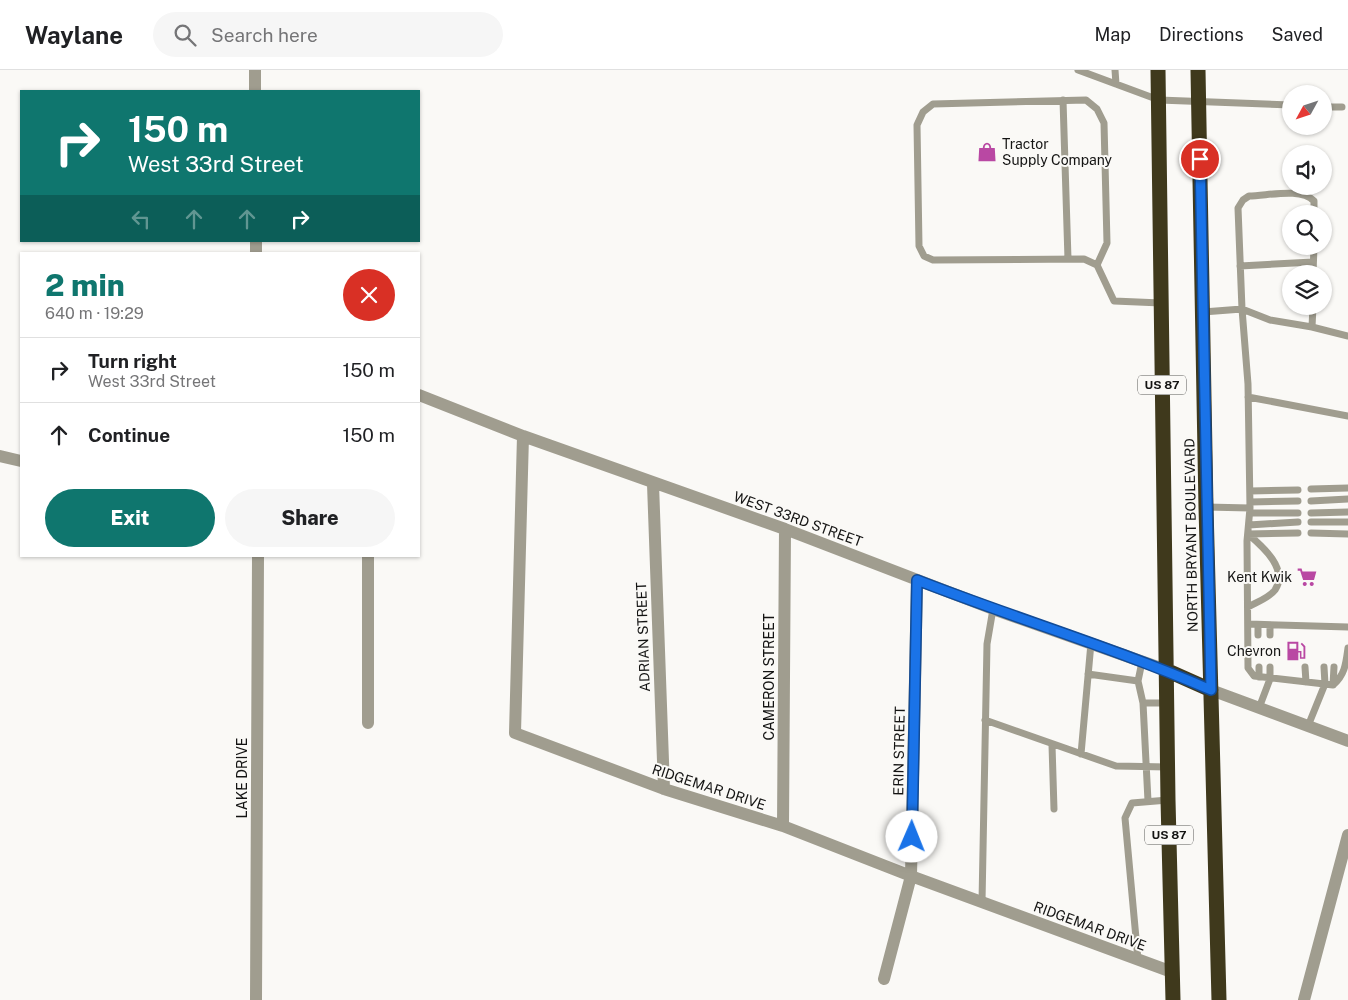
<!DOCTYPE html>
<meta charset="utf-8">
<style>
body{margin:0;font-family:"Public Sans",sans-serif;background:#f6f6f6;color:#202124;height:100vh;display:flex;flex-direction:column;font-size:19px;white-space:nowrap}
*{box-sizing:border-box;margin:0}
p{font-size:16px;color:#757577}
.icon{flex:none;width:28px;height:28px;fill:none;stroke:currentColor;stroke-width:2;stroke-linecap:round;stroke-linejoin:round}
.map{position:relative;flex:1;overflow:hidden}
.panel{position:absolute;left:20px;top:182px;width:400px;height:305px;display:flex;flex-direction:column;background:#fff;border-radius:0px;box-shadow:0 1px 4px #0004}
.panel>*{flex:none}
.guide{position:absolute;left:20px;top:20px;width:400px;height:152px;border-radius:0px;box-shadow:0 1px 4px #0004;background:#0f766e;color:#fff;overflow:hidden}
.needle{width:32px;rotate:230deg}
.fabs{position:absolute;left:1282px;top:15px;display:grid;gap:10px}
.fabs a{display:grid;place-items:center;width:50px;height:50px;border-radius:50%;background:#fff;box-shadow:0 1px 4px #0004;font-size:25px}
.pin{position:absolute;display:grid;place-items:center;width:42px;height:42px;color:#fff;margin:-21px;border:2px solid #fff;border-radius:50%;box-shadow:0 1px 5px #0007}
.me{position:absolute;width:55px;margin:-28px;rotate:1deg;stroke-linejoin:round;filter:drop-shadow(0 0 4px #0008)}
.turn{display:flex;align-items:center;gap:18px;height:105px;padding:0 25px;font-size:22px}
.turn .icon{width:65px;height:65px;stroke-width:2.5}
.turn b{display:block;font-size:35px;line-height:42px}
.lanes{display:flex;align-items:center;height:48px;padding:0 25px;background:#0003;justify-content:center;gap:25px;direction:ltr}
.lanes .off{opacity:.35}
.round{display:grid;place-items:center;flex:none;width:52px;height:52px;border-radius:26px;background:#f6f6f6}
.headline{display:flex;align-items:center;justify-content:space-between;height:85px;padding:0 25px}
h1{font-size:30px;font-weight:800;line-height:38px;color:#0f766e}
.cta{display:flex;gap:10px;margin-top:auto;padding:10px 25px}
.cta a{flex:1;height:58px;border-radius:30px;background:#0f766e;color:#fff;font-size:20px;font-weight:800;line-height:58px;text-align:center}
.cta a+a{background:#f6f6f6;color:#202124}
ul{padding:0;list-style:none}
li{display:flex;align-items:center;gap:15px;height:65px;padding:0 25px;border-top:1px solid #e0e0e0}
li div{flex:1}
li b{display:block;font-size:19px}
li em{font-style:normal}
header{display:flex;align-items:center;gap:30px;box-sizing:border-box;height:70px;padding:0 25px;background:#fff;border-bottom:1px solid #e0e0e0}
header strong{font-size:24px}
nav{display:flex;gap:28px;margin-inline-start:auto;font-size:18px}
.search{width:350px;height:45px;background:#f6f6f6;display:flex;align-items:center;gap:12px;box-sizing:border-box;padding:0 18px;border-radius:28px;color:#757577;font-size:19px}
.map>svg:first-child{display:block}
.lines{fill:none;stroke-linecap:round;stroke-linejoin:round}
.lane{stroke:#a09d8f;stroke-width:7}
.street{stroke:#a09d8f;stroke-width:12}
.highway{stroke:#3f391c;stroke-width:15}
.route-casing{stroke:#114b97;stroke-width:12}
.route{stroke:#1a73e8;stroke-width:9}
.labels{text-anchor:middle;stroke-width:4;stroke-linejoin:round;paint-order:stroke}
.shield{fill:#faf9f6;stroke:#595957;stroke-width:1}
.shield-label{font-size:12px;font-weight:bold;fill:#141413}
.poi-label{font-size:14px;fill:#141413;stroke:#faf9f6;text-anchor:end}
.street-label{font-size:14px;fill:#141413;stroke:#faf9f6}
</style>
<header>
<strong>Waylane</strong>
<div class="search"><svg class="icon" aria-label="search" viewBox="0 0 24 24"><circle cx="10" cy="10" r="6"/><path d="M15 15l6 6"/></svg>Search here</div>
<nav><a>Map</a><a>Directions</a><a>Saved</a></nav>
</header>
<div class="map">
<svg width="1348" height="930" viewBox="0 0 1348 930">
<rect width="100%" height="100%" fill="#faf9f6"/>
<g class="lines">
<path class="lane" d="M1078,0L1159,30L1291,35
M1115,0L1116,14
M1063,30L1068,189
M1324,37H1342
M1097,195L1107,173L1104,53L1097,39L1086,30L933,34L923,42L917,55L919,176L924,186L933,190L1084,189L1097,195L1114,231L1161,233
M1240,196L1313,192
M1313,204L1314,176
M1203,242L1242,239L1270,250L1312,257L1313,236
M1312,257L1348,266
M1248,327L1348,346
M1311,419L1348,418
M1250,421L1298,420
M1311,431L1348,429
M1250,432L1298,431
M1206,437L1250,438L1248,314L1242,239L1238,138L1243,130L1249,126C1267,126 1301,117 1314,131V144
M1250,438L1247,471L1248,598L1254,606L1333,615C1345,605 1346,593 1348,578
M1250,443H1298
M1311,443L1348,442
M1311,452H1348
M1249,455L1298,452
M1311,463L1348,464
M1248,464C1262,476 1289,499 1275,520C1269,528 1257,532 1248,537
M1248,464L1298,463
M1249,554L1348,557
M1258,555V565
M1270,555V565
M1142,592L1138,611L1143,633L1148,731
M1259,597V607
M1305,597L1306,612
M1088,604L1138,611
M1333,615L1334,597
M1143,633H1166
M1259,638L1270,609V597
M985,650L1116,696L1168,697
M1308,656L1325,614L1324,597
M1052,675L1054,739
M1081,684L1091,573
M982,832L987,574L993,539
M1138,890L1125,748L1132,733L1168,730"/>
<path class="street" d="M255,0V21
M256,171V184
M419,325L523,366L785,459L993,539L1166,600
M523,366L515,663L664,719L783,756L911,806L1172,902
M0,386L21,391
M653,414L664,719
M368,486V653
M1211,620L1348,671
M783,756L785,459
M884,909L911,806L917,510
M256,930L258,486
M1304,930L1348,765"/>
<path class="highway" d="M1158,0L1168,730L1173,930
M1198,0L1206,437L1219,930
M1166,600L1211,620"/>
</g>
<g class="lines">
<defs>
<path id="route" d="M912,767L917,510C1014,548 1115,578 1211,620L1200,89"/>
</defs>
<use href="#route" class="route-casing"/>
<use href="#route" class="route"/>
</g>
<defs>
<symbol id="shop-bare" viewBox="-9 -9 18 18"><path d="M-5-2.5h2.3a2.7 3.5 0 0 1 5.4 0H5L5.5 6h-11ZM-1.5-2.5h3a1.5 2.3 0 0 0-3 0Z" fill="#b948a3" stroke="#faf9f6" stroke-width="2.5" paint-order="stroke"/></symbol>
<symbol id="supermarket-bare" viewBox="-9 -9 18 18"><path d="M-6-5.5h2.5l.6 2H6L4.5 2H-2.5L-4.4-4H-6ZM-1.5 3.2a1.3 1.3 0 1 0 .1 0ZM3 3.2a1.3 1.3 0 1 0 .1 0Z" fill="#b948a3" stroke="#faf9f6" stroke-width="2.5" paint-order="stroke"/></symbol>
<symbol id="fuel-bare" viewBox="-9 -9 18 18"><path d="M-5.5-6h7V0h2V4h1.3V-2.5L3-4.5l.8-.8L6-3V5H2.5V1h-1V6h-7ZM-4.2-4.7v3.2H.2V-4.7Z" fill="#b948a3" stroke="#faf9f6" stroke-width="2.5" paint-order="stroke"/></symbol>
</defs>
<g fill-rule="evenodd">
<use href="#shop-bare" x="973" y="68" width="28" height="28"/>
<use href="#supermarket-bare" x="1293" y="493" width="28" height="28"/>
<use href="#fuel-bare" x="1282" y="567" width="28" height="28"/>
</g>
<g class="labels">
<g class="shield">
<rect x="1138" y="305.5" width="48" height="19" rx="4"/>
<rect x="1145" y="755.5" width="48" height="19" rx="4"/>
</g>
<g class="shield-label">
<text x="1162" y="319">US 87</text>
<text x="1169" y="769">US 87</text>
</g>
<g class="poi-label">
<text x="1002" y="79" text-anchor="start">Tractor<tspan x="1002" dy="16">Supply Company</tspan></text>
<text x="1292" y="512">Kent Kwik</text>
<text x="1281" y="586">Chevron</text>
</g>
<g class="street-label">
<text transform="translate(798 449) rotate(20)" y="5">WEST 33RD STREET</text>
<text transform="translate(1191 465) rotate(-91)" y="5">NORTH BRYANT BOULEVARD</text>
<text transform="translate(643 567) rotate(-92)" y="5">ADRIAN STREET</text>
<text transform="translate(769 607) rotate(-90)" y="5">CAMERON STREET</text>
<text transform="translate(899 681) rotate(-89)" y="5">ERIN STREET</text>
<text transform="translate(242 708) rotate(-90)" y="5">LAKE DRIVE</text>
<text transform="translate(709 717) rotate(18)" y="5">RIDGEMAR DRIVE</text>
<text transform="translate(1090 856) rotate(20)" y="5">RIDGEMAR DRIVE</text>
</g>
</g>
</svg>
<div class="fabs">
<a><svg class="needle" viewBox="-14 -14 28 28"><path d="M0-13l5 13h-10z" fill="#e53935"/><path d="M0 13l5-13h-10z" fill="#757577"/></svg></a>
<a><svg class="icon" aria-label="sound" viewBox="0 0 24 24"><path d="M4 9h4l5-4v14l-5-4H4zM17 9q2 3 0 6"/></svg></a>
<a><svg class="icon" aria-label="search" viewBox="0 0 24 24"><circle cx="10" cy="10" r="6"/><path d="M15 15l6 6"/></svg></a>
<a><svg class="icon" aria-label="layers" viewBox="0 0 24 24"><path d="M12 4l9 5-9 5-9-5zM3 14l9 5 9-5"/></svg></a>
</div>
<div class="pin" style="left:1200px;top:89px;background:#d93025"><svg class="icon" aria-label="arrive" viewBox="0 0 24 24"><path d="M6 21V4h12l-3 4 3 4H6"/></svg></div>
<svg class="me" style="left:912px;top:767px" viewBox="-20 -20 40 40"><circle r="19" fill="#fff"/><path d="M0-13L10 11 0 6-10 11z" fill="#1a73e8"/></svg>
<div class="guide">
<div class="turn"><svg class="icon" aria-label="right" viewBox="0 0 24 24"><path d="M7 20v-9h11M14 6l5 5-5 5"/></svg><div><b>150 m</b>West 33rd Street</div></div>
<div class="lanes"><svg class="icon off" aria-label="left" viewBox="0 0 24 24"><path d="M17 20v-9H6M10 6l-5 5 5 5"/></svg><svg class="icon off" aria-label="ahead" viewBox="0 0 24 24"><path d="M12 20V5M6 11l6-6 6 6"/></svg><svg class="icon off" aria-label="ahead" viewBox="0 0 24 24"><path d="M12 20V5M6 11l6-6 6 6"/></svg><svg class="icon" aria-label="right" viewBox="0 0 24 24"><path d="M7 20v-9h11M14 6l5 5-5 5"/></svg></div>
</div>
<section class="panel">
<div class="headline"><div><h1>2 min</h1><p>640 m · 19:29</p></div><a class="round" style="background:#d93025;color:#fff"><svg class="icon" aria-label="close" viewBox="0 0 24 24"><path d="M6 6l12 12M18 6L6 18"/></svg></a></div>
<ul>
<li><svg class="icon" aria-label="right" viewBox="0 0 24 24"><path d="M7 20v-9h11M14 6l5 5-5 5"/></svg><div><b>Turn right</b><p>West 33rd Street</p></div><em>150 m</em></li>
<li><svg class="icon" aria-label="ahead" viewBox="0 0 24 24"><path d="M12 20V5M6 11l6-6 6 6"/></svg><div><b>Continue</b></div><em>150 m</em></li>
</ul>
<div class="cta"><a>Exit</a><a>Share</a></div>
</section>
</div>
